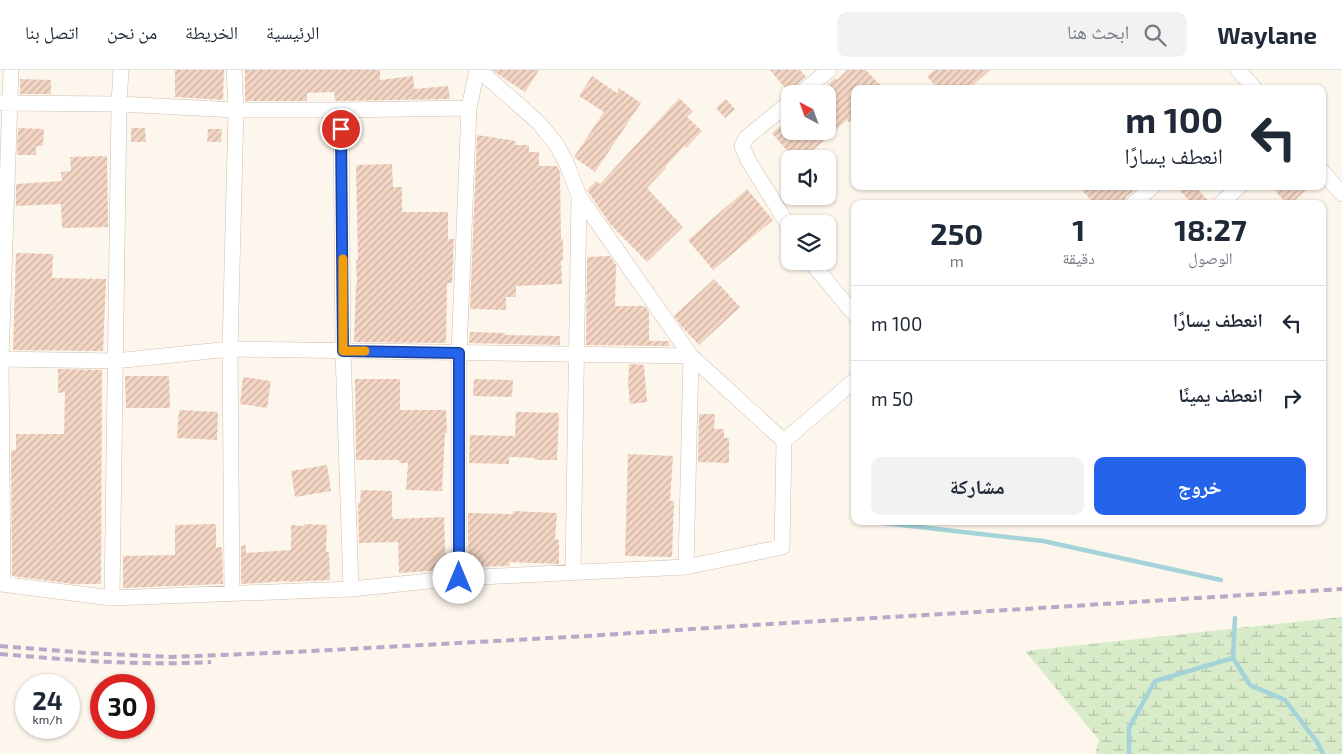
<!DOCTYPE html>
<html lang="ar">
<meta charset="utf-8">
<style>
body{margin:0;font-family:"Exo 2","Noto Naskh Arabic",sans-serif;background:#f2f2f3;color:#1f2937;direction:rtl;height:100vh;display:flex;flex-direction:column;font-size:19px;white-space:nowrap}
*{box-sizing:border-box;margin:0}
p{font-size:16px;color:#747a83}
.icon{flex:none;width:28px;height:28px;fill:none;stroke:currentColor;stroke-width:2;stroke-linecap:round;stroke-linejoin:round}
.map{position:relative;flex:1;overflow:hidden;direction:ltr}
.details{position:absolute;left:851px;top:130px;width:475px;height:325px;display:flex;flex-direction:column;background:#fff;border-radius:10px;box-shadow:0 1px 4px #0004;direction:rtl}
.details>*{flex:none}
.hud{position:absolute;left:851px;top:15px;width:475px;height:105px;border-radius:10px;box-shadow:0 1px 4px #0004;direction:rtl;background:#fff;color:#1f2937;overflow:hidden}
.needle{width:32px;rotate:319deg}
.controls{position:absolute;left:781px;top:15px;display:grid;gap:10px}
.controls a{display:grid;place-items:center;width:55px;height:55px;border-radius:10px;background:#fff;box-shadow:0 1px 4px #0004;font-size:25px}
.speed{position:absolute;left:15px;top:604px;display:flex;gap:10px;font-size:25px;font-weight:700;text-align:center}
.speed>*{display:grid;place-content:center;width:65px;height:65px;border-radius:50%;background:#fff;box-shadow:0 1px 4px #0004;line-height:1}
.speed small{font-size:12px;font-weight:400}
.speed .limit{border:8px solid #d22;background:#fff;color:#111}
.pin{position:absolute;display:grid;place-items:center;width:42px;height:42px;color:#fff;margin:-21px;border:2px solid #fff;border-radius:50%;box-shadow:0 1px 5px #0007}
.me{position:absolute;width:55px;margin:-28px;rotate:0deg;stroke-linejoin:round;filter:drop-shadow(0 0 4px #0008)}
.turn{display:flex;align-items:center;gap:18px;height:105px;padding:0 20px;font-size:22px}
.turn .icon{width:65px;height:65px;stroke-width:2.5}
.turn b{display:block;font-size:35px;line-height:42px}
.eta{display:flex;justify-content:space-evenly;align-items:center;height:85px;text-align:center}
.eta b{font-size:30px;font-weight:700;line-height:35px}
.action{display:flex;gap:10px;margin-top:auto;padding:10px 20px}
.action a{flex:1;height:58px;border-radius:10px;background:#2563eb;color:#fff;font-size:20px;font-weight:700;line-height:58px;text-align:center}
.action a+a{background:#f2f2f3;color:#1f2937}
ul{padding:0;list-style:none}
li{display:flex;align-items:center;gap:15px;height:75px;padding:0 20px;border-top:1px solid #e0e1e3}
li div{flex:1}
li b{display:block;font-size:19px}
li em{font-style:normal}
header{display:flex;align-items:center;gap:30px;box-sizing:border-box;height:70px;padding:0 25px;background:#fff;border-bottom:1px solid #e0e1e3}
header strong{font-size:24px}
nav{display:flex;gap:28px;margin-inline-start:auto;font-size:18px}
.search{width:350px;height:45px;background:#f2f2f3;display:flex;align-items:center;gap:12px;box-sizing:border-box;padding:0 18px;border-radius:10px;color:#747a83;font-size:19px}
.map>svg:first-child{display:block}
.wetland{fill:url(#wetland-marsh)}
.lines{fill:none;stroke-linecap:round;stroke-linejoin:round}
.stream{stroke:#a5d3da;stroke-width:4.5}
.building{fill:url(#building-hatch)}
.minor-casing{stroke:#d1beb0;stroke-width:16}
.minor{stroke:#fff;stroke-width:15}
.rail{stroke:#b9a8c9;stroke-width:4;stroke-dasharray:8 5;stroke-linecap:butt}
.route-casing{stroke:#184099;stroke-width:12}
.route{stroke:#2563eb;stroke-width:9}
.slow{stroke:#f59e0b;stroke-width:9}
</style>
<header>
<strong>Waylane</strong>
<div class="search"><svg class="icon" aria-label="search" viewBox="0 0 24 24"><circle cx="10" cy="10" r="6"/><path d="M15 15l6 6"/></svg>ابحث هنا</div>
<nav><a>الرئيسية</a><a>الخريطة</a><a>من نحن</a><a>اتصل بنا</a></nav>
</header>
<div class="map">
<svg width="1342" height="684" viewBox="0 0 1342 684">
<defs>
<pattern id="wetland-marsh" width="20" height="14" patternUnits="userSpaceOnUse" patternTransform="scale(1.25)"><rect width="20" height="14" fill="#d8ecc9"/><path d="M1 5h8M5 5V1M11 12h8M15 12V8" fill="none" stroke="#b4c2a5"/></pattern>
<pattern id="building-hatch" width="6" height="6" patternUnits="userSpaceOnUse" patternTransform="scale(1.25)"><rect width="6" height="6" fill="#f3d5c3"/><path d="M-1 1l2-2M0 6l6-6M5 7l2-2" fill="none" stroke="#cab0a1"/></pattern>
</defs>
<rect width="100%" height="100%" fill="#fdf6ec"/>
<path class="wetland" d="M1342,547V684H1095L1099,670L1025,581Z"/>
<g class="lines">
<path class="stream" d="M875,452L1043,471L1221,510
M1233,588L1250,615L1285,630L1317,672L1323,684
M1129,684V658L1155,611L1233,588L1235,548"/>
</g>
<path class="building" d="M175,0H224L223,30L175,27Z
M245,0H380V10L413,6L414,19L448,16L450,29L335,31L334,22L307,23V31H245Z
M493,0H539L525,22L499,5Z
M770,0H800L806,7L794,17L791,23H789Z
M847,0H866L884,19H855V47L849,52L847,50L803,89H794L772,63L790,48V61H828V24H815L818,21L819,22L835,8L837,10Z
M935,0H990L969,19H938L927,6Z
M592,6L617,23L619,18L641,33L595,102L574,87L604,42L579,26Z
M20,9L51,10V24H20Z
M679,28L693,41L687,47L702,61L686,78L684,76L665,97L666,98L647,118L683,157L647,192L610,154L587,120L596,111L600,114Z
M726,29L735,39L725,48L716,38Z
M18,58L44,59L43,76H36V85H17Z
M131,58H145L146,72H131Z
M208,59H222L221,72H207Z
M477,65L516,71L515,75H529V82H539V96H557L560,102L561,169H563V190H561L562,214L516,216V227H506V240L470,239Z
M107,86L108,157L62,158L61,134L16,136V114L62,111L61,102L71,101L70,87Z
M392,94L393,117H402V142H448V169H454L452,213H447L446,273L354,272L356,214H357L356,190H358L356,95Z
M1079,116H1139L1126,127L1124,134H1094Z
M1176,116H1195L1211,134H1192Z
M1271,116H1310L1291,134H1287Z
M747,119L773,150L713,200L688,170Z
M16,183L53,184L52,208L106,209L103,281L13,280Z
M610,186L616,195L615,236H645L649,242V271H669V276L586,275L587,187Z
M714,209L740,237L699,275L682,257L674,246Z
M470,262L505,263V265L560,266V275L469,273Z
M629,294L644,295L647,332L630,334L628,314Z
M58,299L102,300L101,514H73L12,506L11,381L16,380V364H64L65,322L58,323Z
M125,306H169L170,338H126Z
M243,307L271,311L267,338L240,334Z
M355,309H400V340H446L447,363H445L442,421L406,420L408,393H399V390H356Z
M474,309L513,310L512,327L473,326Z
M179,340L218,342L217,370L177,368Z
M516,342L559,343L557,390H535V388L509,387V394L469,393L470,365L515,366Z
M699,344H715L714,359H724V368H729V393L698,392Z
M628,384L673,386L670,431H674L672,487L625,486Z
M327,395L331,421L295,427L291,401Z
M361,420L392,421V447H393V449L444,447L446,500L399,503L398,472L359,473L358,433H360Z
M513,441L557,443L555,469L559,470V494L510,492L509,496L468,497V443L513,444Z
M216,454V478L222,477L223,514L123,518V486L175,485V455Z
M304,454L327,455L326,482H329L330,510L286,512V511L241,514V476L246,475V483L291,480V455L304,456Z"/>
<g class="lines">
<defs>
<path id="minor" d="M1238,0L1255,19
M800,24L829,0
M790,32L746,68L742,76L748,90L790,158
M1,33L119,34L236,40H341L469,38
M341,40L343,281L351,519
M1322,101L1342,124
M1133,134L1153,116
M1220,134L1240,116
M810,191L855,245
M0,289L115,291L230,279L691,286L686,497
M784,371L855,310
M573,502L579,126
M459,508V283L469,38L477,0
M0,514L112,528L351,519L459,508L686,497L782,477L784,371L691,286L579,126L566,92L556,74L539,53L479,0
M3,514L1,289L11,0
M232,523L230,279L236,40L234,0
M112,528L119,34L121,0"/>
</defs>
<use href="#minor" class="minor-casing"/>
<use href="#minor" class="minor"/>
<path class="rail" d="M0,576L87,583L172,587L294,582L587,566L754,555L960,543L1342,519
M0,584C70,590 141,596 211,592"/>
</g>
<g class="lines">
<defs>
<path id="route" d="M341,59L343,281L459,283V508"/>
</defs>
<use href="#route" class="route-casing"/>
<use href="#route" class="route"/>
<path class="slow" d="M343,189V281H365"/>
</g>
</svg>
<div class="controls">
<a><svg class="needle" viewBox="-14 -14 28 28"><path d="M0-13l5 13h-10z" fill="#e53935"/><path d="M0 13l5-13h-10z" fill="#747a83"/></svg></a>
<a><svg class="icon" aria-label="sound" viewBox="0 0 24 24"><path d="M4 9h4l5-4v14l-5-4H4zM17 9q2 3 0 6"/></svg></a>
<a><svg class="icon" aria-label="layers" viewBox="0 0 24 24"><path d="M12 4l9 5-9 5-9-5zM3 14l9 5 9-5"/></svg></a>
</div>
<div class="speed"><div>24<small>km/h</small></div><div class="limit">30</div></div>
<div class="pin" style="left:341px;top:59px;background:#d93025"><svg class="icon" aria-label="arrive" viewBox="0 0 24 24"><path d="M6 21V4h12l-3 4 3 4H6"/></svg></div>
<svg class="me" style="left:459px;top:508px" viewBox="-20 -20 40 40"><circle r="19" fill="#fff"/><path d="M0-13L10 11 0 6-10 11z" fill="#2563eb"/></svg>
<div class="hud">
<div class="turn"><svg class="icon" aria-label="left" viewBox="0 0 24 24"><path d="M17 20v-9H6M10 6l-5 5 5 5"/></svg><div><b>100 m</b>انعطف يسارًا</div></div>
</div>
<section class="details">
<div class="eta">
<div><b>18:27</b><p>الوصول</p></div>
<div><b>1</b><p>دقيقة</p></div>
<div><b>250</b><p>m</p></div>
</div>
<ul>
<li><svg class="icon" aria-label="left" viewBox="0 0 24 24"><path d="M17 20v-9H6M10 6l-5 5 5 5"/></svg><div><b>انعطف يسارًا</b></div><em>100 m</em></li>
<li><svg class="icon" aria-label="right" viewBox="0 0 24 24"><path d="M7 20v-9h11M14 6l5 5-5 5"/></svg><div><b>انعطف يمينًا</b></div><em>50 m</em></li>
</ul>
<div class="action"><a>خروج</a><a>مشاركة</a></div>
</section>
</div>
